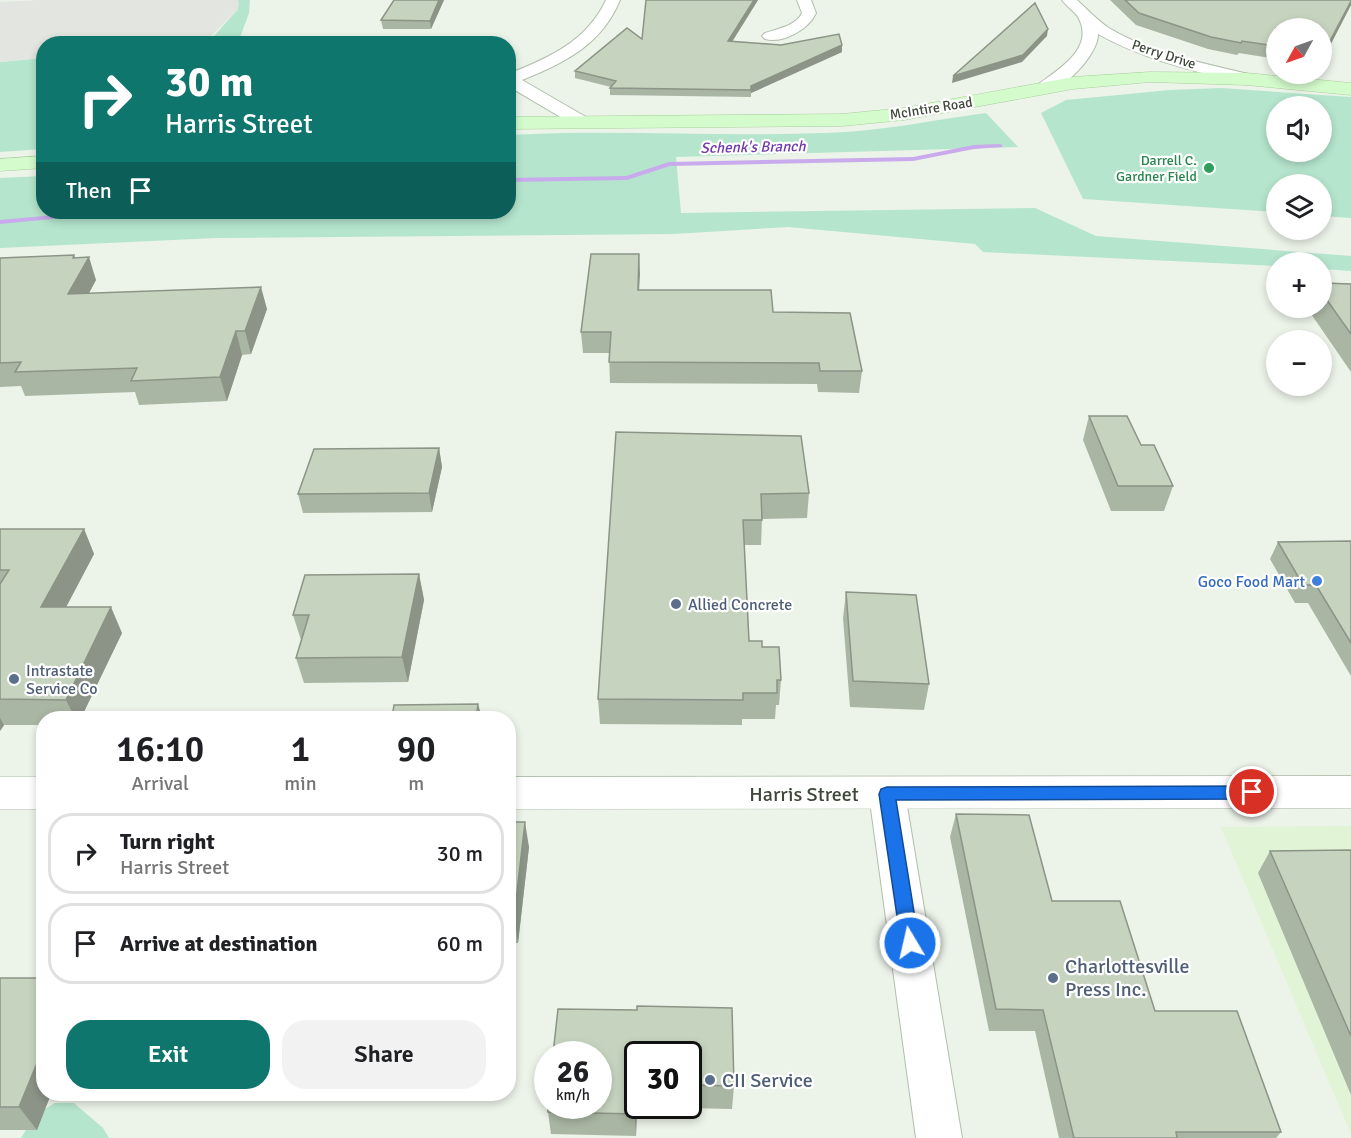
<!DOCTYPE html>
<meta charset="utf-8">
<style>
body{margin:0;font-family:Signika,sans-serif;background:#f2f2f2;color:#202124;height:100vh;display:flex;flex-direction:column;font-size:22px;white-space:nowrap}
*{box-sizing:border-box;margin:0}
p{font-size:20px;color:#757577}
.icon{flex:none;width:33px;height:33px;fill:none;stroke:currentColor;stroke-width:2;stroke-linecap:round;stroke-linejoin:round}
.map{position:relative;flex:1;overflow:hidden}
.drawer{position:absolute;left:36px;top:711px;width:480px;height:390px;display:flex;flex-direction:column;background:#fff;border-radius:24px;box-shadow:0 3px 9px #0003}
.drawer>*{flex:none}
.guide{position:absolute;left:36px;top:36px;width:480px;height:183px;border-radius:24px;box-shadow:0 3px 9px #0003;background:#0f766e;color:#fff;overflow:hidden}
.needle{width:39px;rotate:230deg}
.fabs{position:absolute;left:1266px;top:18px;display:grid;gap:12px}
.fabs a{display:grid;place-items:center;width:66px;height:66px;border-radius:50%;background:#fff;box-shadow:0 3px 9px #0003;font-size:30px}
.speed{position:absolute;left:534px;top:1041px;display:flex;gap:12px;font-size:30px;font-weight:700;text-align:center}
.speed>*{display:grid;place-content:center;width:78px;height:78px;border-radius:50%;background:#fff;box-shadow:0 3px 9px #0003;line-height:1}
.speed small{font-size:15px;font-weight:400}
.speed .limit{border:3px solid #111;border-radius:9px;background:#fff;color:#111}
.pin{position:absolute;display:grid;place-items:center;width:51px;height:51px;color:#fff;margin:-26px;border:3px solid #fff;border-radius:50%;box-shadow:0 2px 6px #0007}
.me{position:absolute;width:66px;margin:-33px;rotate:351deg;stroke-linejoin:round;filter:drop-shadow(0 0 4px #0008)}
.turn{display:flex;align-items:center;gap:21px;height:126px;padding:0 30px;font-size:27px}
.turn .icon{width:78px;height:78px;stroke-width:2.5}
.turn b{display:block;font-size:42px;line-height:51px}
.then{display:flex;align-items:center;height:57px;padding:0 30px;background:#0003;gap:12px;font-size:22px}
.eta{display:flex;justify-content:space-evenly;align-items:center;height:102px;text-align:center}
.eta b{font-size:36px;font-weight:600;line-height:42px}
.button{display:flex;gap:12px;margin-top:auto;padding:12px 30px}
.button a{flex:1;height:69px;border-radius:24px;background:#0f766e;color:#fff;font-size:24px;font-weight:600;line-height:69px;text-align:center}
.button a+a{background:#f2f2f2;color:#202124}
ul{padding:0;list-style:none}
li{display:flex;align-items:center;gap:18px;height:81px;margin:0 12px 9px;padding:0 18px;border:3px solid #e0e0e0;border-radius:24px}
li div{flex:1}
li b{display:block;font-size:22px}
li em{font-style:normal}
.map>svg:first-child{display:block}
.commercial{fill:#e1f4d6}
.green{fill:#b5e5cd;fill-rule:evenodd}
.parking{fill:#e2e5e0}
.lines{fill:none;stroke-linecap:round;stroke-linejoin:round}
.stream{fill:#c9aaec;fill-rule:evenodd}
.minor-casing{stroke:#b1beac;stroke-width:2}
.tertiary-casing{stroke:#b1beac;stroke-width:1}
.secondary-casing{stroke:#a7d09c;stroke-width:1}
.minor{fill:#fff;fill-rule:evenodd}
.tertiary{fill:#fff;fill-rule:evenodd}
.secondary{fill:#d4fbcc;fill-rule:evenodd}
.wall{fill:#aab6a4;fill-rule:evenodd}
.shaded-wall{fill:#8b9486}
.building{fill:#c6d4bf;stroke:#8b9486;stroke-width:1.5}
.route{fill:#1a73e8;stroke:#114b97;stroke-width:1.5}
.leisure-dot{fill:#2e9e5b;stroke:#fff;stroke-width:2}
.shop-dot{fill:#3f7fe0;stroke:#fff;stroke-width:2}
.service-dot{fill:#5c6f8a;stroke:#fff;stroke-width:2}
.labels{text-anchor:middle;stroke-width:4.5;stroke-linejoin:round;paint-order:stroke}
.far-street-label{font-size:14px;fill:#3d4738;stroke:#fff}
.far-leisure-label{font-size:14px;fill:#27864d;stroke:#fff;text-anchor:end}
.far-water-label{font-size:15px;font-style:italic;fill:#7038ac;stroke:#fff}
.shop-label{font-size:16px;fill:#366cbe;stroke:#fff;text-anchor:end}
.service-label{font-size:16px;fill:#4e5e75;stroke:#fff;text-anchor:start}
.near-street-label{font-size:20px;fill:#3d4738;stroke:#fff}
.near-service-label{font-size:20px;fill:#4e5e75;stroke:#fff;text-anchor:start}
</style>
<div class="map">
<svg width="1351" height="1138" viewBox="0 0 1351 1138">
<rect width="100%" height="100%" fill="#ecf3e9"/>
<path class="commercial" d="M1351,826V1134L1221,827Z"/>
<path class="green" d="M238,0H250L249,13L238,43L203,44L214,36L238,9Z
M43,58V149L0,152V62Z
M1221,88L1351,97V218L1322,216V184H1276V212L1083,199L1041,113L1066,100L1170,90ZM1322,106V152H1276V106Z
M986,113L1018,147L676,157L681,213L1035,208L1096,236L1351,256V271L1322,269V262H1276V266L983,252L975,244L788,227L674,234L216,238L0,248V178L43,176L44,212H508L509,135C621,129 733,138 846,132C893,129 940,119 986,113Z
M55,1103H74L103,1128L109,1138H21L36,1114Z"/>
<path class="parking" d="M39,0H238L239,2L238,9L204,43L44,44L43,58L0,62V2Z"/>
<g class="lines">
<path class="stream" d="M1000,144L1002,145V147L974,149L913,161L670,166L627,180L508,182V178L626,176L669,162L913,157L974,145Z
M87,212H108L104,214L0,224V220Z"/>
<defs>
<path id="minor" d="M606,0H620C602,44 565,63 522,80L586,117L589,121L586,125H574L508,86V74C549,58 587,41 606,0Z
M797,0H811L816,13C809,29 783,44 765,39L762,36L765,33C777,29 796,26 802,13Z
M1062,0H1077C1088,10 1097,20 1109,28C1152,54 1204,63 1252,75L1254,79L1246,84C1195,71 1144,60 1098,34C1099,54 1060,96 1040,91L1038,87L1040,83C1061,68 1095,47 1078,17C1074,11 1066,6 1062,0Z
M887,779L900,784L905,794L962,1138H916L869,794L874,784Z"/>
<path id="tertiary" d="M1351,776V808L508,809V777Z
M0,777H44V809H0Z"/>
<path id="secondary" d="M1150,72L1246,73L1351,83V95L1246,85L1150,82L1073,89L904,120L842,126L508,129V117L842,114L904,108L1073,77Z
M44,156V168L0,171V159Z"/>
</defs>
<use href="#minor" class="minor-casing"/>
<use href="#tertiary" class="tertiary-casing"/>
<use href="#secondary" class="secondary-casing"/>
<use href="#minor" class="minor"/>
<use href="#tertiary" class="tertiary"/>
<use href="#secondary" class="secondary"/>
</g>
<path class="wall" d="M394,0H444L431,29H383L381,20Z
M646,0H758L732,42L781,45H842V52L751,93V97L610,95V88L611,87L575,78V71L642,39Z
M1110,0H1351V5L1322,61V28H1276V59L1239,53L1237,55L1208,49L1136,25Z
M639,254V290L773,312L862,371L859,393L818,392L817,384L610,383L609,353H583L581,332Z
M0,258H75L96,280L89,293L267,309L251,354L242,355L227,401L139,405L135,392L25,396L21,386L0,387Z
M1322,283L1351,284V372L1307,308H1322Z
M1089,416L1141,445L1173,486L1164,511H1111L1083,440Z
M801,436L809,493L807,518L762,519L761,545H744L749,641L762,647L781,680L779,705H776L775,719H742V725L600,724L598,699Z
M439,448L442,467L432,512L303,513L298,494Z
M0,529H84L94,554L66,607L122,633L81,718H44V725H4L0,731Z
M1351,541V676L1308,603H1295L1270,559L1278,542Z
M419,574L424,600L408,682L304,683L296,658L301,640L293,615Z
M846,592L929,684L924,710L850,707L843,618Z
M956,814L1052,901L1155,1011L1281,1132L1276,1138H1059L1035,1031H989L950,837Z
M508,822L529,847L518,943H508Z
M1351,850V1095L1258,873L1270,851Z
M0,978L44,1094H51L37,1130H0Z
M637,1006L732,1008L734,1086L732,1109L637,1107L636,1136L551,1134L548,1112V1106H598V1054H553L558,1009L637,1010ZM638,1054H688V1106H638Z"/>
<path class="shaded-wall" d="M439,0H444L431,29L430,21Z
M754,0H758L728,48V41Z
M1351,1V5L1322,61L1323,54Z
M1048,29L1047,36L1022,62L952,83L953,76Z
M842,45V52L751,93V97V86Z
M639,254L640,274L638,310V290Z
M74,255L80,272L89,257L96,280L76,317L68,294L73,258Z
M261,287L267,309L251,354L245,331Z
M236,331L242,355L227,401L220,377Z
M439,448L442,467L432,512L429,493Z
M84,529L94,554L53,632L41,607Z
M419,574L424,600L408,682L402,657Z
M111,607L122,633L81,718H75L66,700Z
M478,704L480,711L479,718H476Z
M0,718L4,725L0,731Z
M525,822L529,847L518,943L514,918Z
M44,1046V1094H51L37,1130L19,1107Z
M636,1084L637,1107L636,1136L635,1114Z"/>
<path class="building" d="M394,0H439L430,21L381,20Z
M646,0H754L728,41L781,45L839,34L842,45L751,86V90L610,88L616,81L575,71L627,28L642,39Z
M1125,0H1351V1L1323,54L1322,53V28H1276V46L1242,41L1241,43L1211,37L1139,13Z
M1035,3L1048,29L1023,55L953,76Z
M591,254H639L638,290H771L773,312L850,313L862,371H820L819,363L609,362L611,332H581Z
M74,255L73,258L89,257L68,294L261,287L245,331H236L220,377L131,381L137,368L15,372L21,362L0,363V258Z
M1322,283L1351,284V334L1322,293Z
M1089,416H1127L1141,445H1154L1173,486H1118Z
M616,432L801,436L809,493L761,494L762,520H743L749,641H762V647H779L781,680H777V693H743V700L598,699Z
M439,448L429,493L298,494L314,449Z
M0,529H84L41,607H111L66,700L0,699V584L9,570H0Z
M1351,541V643L1316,585H1303L1278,542Z
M419,574L402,657L296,658L309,615H293L305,575Z
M846,592L916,595L929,684L853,681Z
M478,704L476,718H392L394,705Z
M956,814L1029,815L1052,901H1120L1155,1011H1237L1281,1132H1176L1177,1138H1074L1043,1010L996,1009Z
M508,822H525L514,918H508Z
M1351,850V1036L1270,851Z
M0,978H44V1046L19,1107H0Z
M637,1006L732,1008L734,1086L688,1085V1054H638V1084H636L635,1114L548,1112V1106H598V1054H553L558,1009L637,1010Z"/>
<path class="route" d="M1252,786L1258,788L1260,792L1258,797L1252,799L896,800L919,943L916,949L910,951L903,949L901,943L879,794L881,789L887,787Z"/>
<circle class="leisure-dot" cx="1209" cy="168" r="6"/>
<circle class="shop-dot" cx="1317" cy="581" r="6"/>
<g class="service-dot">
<circle cx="676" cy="604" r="6"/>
<circle cx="14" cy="679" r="6"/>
<circle cx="1053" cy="978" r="6"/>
<circle cx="710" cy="1080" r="6"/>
</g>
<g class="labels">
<g class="far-street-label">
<text transform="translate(1164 54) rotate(18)" y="5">Perry Drive</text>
<text transform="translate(931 108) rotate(-9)" y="5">McIntire Road</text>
</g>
<g class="far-leisure-label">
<text x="1197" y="165">Darrell C.<tspan x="1197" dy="16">Gardner Field</tspan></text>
</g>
<g class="far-water-label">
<text transform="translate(753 147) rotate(-1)" y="5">Schenk's Branch</text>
</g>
<g class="shop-label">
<text x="1305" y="587">Goco Food Mart</text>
</g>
<g class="service-label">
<text x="688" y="610">Allied Concrete</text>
<text x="26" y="676">Intrastate<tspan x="26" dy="18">Service Co</tspan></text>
</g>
<g class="near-street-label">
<text x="804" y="801">Harris Street</text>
</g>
<g class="near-service-label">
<text x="1065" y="973">Charlottesville<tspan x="1065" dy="23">Press Inc.</tspan></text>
<text x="722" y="1087">CII Service</text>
</g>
</g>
</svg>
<div class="fabs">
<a><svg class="needle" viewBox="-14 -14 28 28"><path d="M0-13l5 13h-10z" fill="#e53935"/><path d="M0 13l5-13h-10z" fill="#757577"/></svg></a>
<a><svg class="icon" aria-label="sound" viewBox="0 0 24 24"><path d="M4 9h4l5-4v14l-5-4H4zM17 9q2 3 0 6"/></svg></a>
<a><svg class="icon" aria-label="layers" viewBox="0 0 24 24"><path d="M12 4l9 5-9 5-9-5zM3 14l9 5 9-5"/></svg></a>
<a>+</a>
<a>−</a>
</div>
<div class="speed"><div>26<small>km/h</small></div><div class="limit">30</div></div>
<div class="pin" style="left:1252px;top:792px;background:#d93025"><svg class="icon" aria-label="arrive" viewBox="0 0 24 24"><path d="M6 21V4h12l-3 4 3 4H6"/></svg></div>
<svg class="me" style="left:910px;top:943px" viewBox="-20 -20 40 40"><circle r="17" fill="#1a73e8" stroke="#fff" stroke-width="3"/><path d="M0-11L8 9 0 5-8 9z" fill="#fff"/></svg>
<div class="guide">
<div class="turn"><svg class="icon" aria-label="right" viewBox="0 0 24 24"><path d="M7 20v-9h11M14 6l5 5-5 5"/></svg><div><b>30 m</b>Harris Street</div></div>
<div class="then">Then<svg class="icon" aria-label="arrive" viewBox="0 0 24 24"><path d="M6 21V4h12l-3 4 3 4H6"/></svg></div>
</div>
<section class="drawer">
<div class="eta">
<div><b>16:10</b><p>Arrival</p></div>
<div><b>1</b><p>min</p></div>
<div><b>90</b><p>m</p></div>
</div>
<ul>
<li><svg class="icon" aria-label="right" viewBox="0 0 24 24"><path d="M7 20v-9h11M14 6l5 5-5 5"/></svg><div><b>Turn right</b><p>Harris Street</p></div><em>30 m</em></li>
<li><svg class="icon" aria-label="arrive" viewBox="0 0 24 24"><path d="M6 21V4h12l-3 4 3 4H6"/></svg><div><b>Arrive at destination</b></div><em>60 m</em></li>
</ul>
<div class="button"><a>Exit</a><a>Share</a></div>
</section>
</div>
